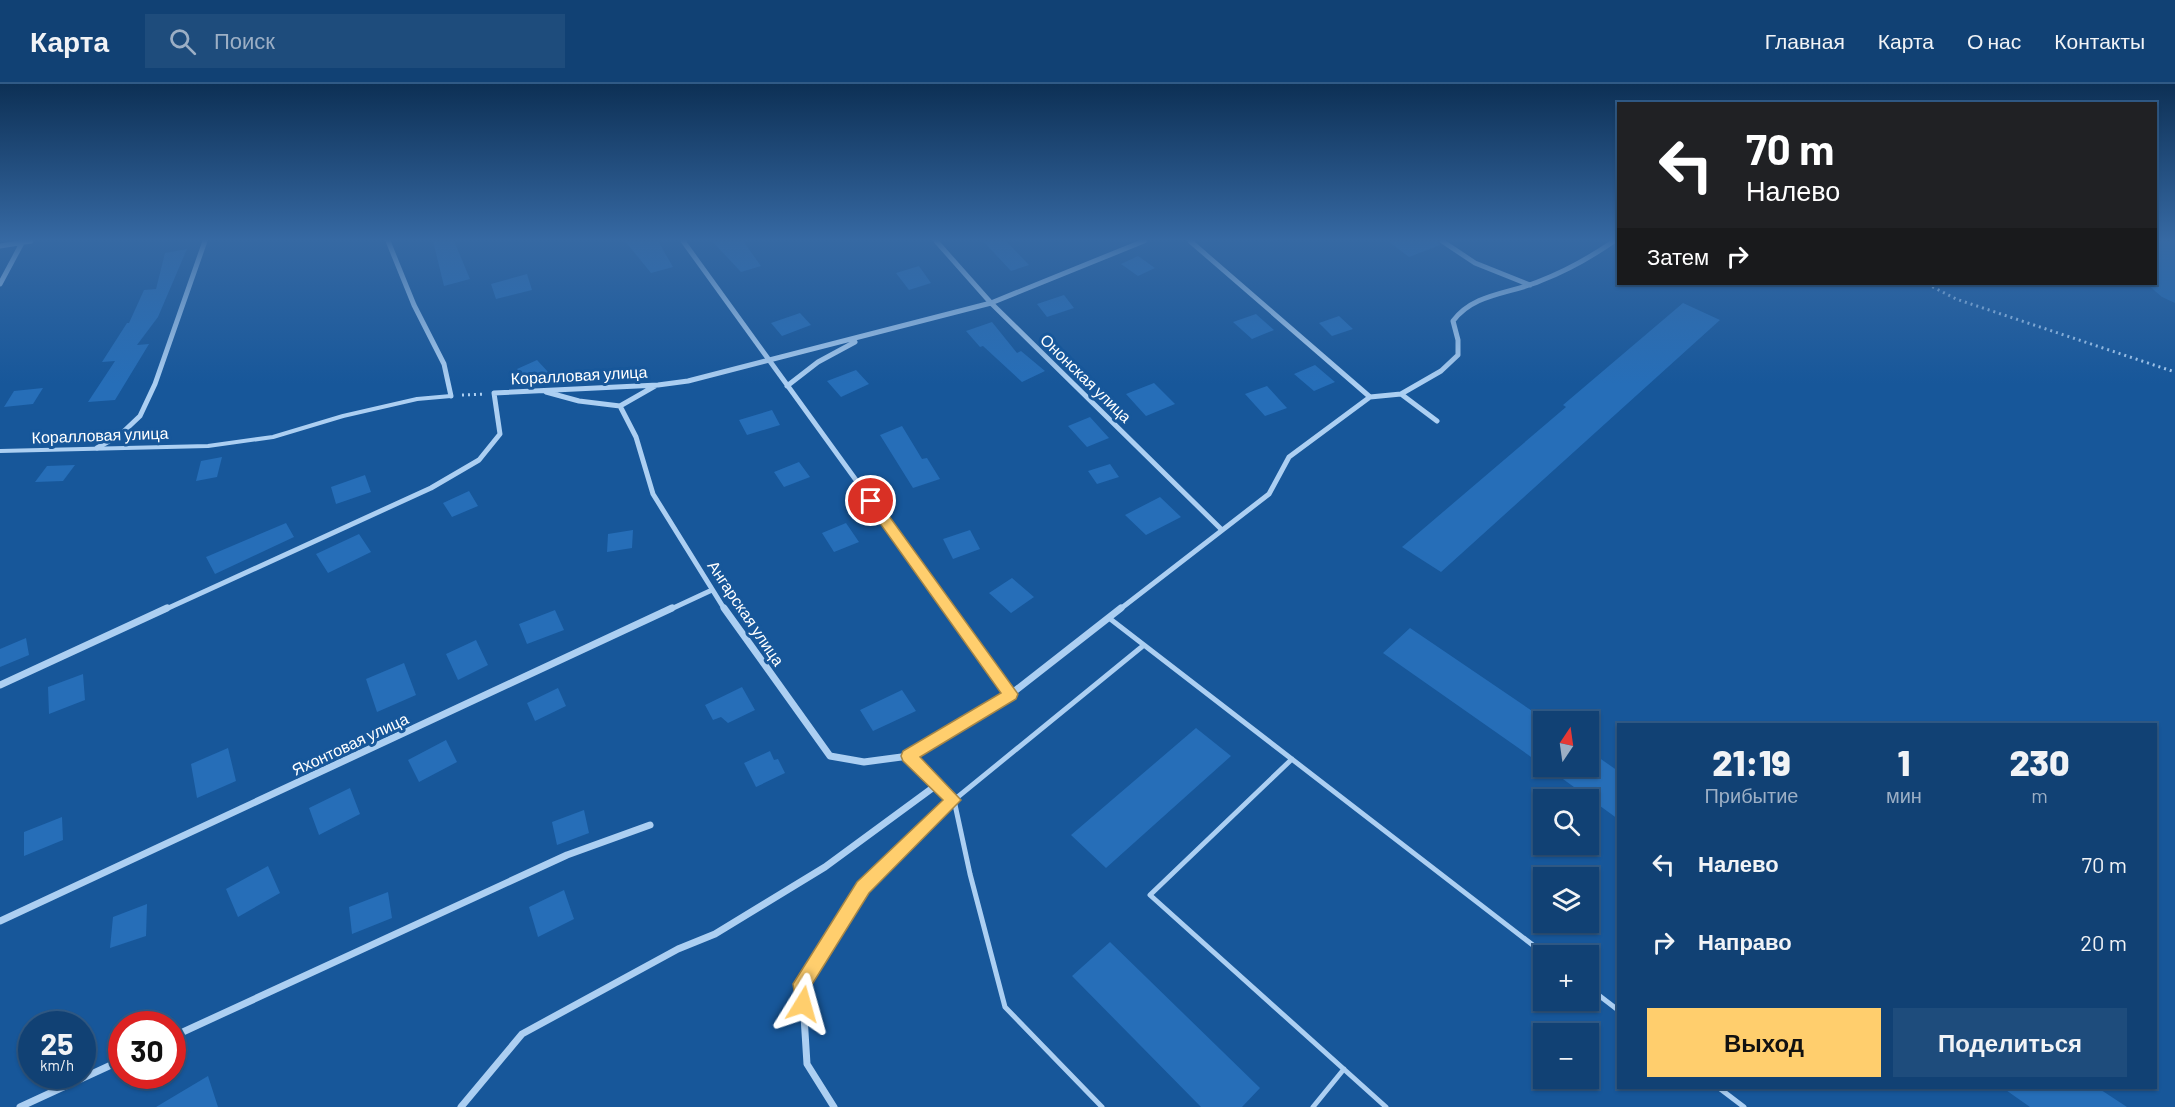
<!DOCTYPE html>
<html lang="ru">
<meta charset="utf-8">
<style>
body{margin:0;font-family:Barlow,sans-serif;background:#1e4c7c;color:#f1f3f6;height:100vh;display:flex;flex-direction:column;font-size:22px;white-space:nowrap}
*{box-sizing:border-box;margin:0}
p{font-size:20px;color:#9cafc5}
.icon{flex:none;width:33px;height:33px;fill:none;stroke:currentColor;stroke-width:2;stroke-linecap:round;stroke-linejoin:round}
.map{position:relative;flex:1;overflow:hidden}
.side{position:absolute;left:1617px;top:639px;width:540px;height:366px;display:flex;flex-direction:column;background:#114174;border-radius:0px;box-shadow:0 2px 4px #0004,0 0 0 2px #305a86}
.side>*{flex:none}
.top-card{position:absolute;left:1617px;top:18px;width:540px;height:183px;border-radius:0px;box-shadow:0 2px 4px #0004,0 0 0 2px #305a86;background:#202124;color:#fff;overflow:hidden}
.needle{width:39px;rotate:13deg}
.tools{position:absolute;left:1533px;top:627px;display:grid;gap:12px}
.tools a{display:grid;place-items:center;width:66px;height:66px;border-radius:0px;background:#114174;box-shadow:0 2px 4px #0004,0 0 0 2px #305a86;font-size:30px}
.speed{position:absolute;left:18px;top:927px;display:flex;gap:12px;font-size:30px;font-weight:700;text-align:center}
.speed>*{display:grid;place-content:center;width:78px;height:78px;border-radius:50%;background:#114174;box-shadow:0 2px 4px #0004,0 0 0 2px #305a86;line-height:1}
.speed small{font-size:15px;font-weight:400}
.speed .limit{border:9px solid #d22;background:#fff;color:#111}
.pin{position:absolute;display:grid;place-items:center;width:51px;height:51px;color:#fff;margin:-26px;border:3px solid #fff;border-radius:50%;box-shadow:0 2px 6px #0007}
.me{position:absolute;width:66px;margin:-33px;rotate:8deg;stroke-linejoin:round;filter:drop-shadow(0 0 4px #0008)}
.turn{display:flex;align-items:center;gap:21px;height:126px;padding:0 30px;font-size:27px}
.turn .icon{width:78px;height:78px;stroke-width:2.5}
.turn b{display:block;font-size:42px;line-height:51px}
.then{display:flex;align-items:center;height:57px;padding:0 30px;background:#0003;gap:12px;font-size:22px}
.eta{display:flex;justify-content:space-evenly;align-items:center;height:102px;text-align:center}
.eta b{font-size:36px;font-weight:800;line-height:42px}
.primary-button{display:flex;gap:12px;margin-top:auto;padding:12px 30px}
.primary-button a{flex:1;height:69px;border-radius:0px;background:#ffce6d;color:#111;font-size:24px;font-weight:800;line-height:69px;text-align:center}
.primary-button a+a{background:#1e4c7c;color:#f1f3f6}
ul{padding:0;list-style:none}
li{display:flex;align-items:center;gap:18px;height:78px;padding:0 30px}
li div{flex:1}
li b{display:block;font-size:22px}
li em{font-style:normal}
header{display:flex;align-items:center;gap:36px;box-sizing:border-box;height:84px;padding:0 30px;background:#114174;border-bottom:2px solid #305a86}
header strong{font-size:28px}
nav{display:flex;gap:33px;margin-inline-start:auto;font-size:21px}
.search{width:420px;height:54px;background:#1e4c7c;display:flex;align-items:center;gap:15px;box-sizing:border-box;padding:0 21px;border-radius:0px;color:#9cafc5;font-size:22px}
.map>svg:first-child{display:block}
.green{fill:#2069b3}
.building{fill:#266eb8}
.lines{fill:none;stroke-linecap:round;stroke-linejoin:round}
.path{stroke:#accff2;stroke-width:3;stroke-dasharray:2 4;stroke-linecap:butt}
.lane-far1{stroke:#accff2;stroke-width:4}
.lane{stroke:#accff2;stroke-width:5}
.street-far1{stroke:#accff2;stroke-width:5}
.street{stroke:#accff2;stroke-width:7}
.route{fill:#ffce6d;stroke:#a68647;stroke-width:1.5}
.labels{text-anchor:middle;stroke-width:6;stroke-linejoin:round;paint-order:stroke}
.street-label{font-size:16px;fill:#fff;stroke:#17579a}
</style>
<header>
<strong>Карта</strong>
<div class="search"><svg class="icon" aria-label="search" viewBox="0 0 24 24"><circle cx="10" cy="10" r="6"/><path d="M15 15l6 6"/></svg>Поиск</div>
<nav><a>Главная</a><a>Карта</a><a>О нас</a><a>Контакты</a></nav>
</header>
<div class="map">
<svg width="2175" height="1023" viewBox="0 0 2175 1023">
<rect width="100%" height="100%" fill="#17579a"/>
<path class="green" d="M2156,157H2175V219L2162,213L2147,200H2156Z"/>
<path class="building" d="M433,157H454L470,195L444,202Z
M625,157H658L673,183L651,189Z
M712,157H743L761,182L741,188Z
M983,157H1006L1029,181L1011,187Z
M1388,157H1437L1440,161L1409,173Z
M187,165L158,233L137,261L149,260L115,316L88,318L115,277L102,278L127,239H129L144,206L156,205L165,169Z
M1138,172L1155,184L1138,192L1121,180Z
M919,182L931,199L909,206L896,189Z
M527,190L532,206L496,215L491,200Z
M1064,211L1074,224L1047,233L1037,220Z
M1683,219L1720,236L1441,488L1402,463L1566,323L1563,321Z
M800,229L811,241L782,252L771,239Z
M1256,230L1274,246L1252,255L1233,238Z
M1339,232L1353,245L1332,252L1319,239Z
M992,238L1017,269L1021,267L1045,287L1022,298L983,262L980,263L966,247Z
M537,276L549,289L528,298L517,285Z
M1315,281L1335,298L1314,307L1294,290Z
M856,286L869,300L841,313L827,297Z
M1154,299L1175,320L1146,332L1126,310Z
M1267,302L1287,324L1265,332L1245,310Z
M43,304L33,320L4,323L14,307Z
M772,326L780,341L747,351L739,336Z
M1090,333L1109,354L1087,363L1068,342Z
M902,342L922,375L927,374L940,395L913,404L880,351Z
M222,373L217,393L196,397L201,377Z
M799,378L810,393L784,403L774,388Z
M1110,380L1119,393L1097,400L1088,387Z
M75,381L63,397L35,398L47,382Z
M365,391L371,408L336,420L331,403Z
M469,407L478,422L452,433L443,419Z
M1160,413L1181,433L1146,451L1125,431Z
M286,439L294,453L215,490L206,473Z
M846,439L859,458L834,468L822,449Z
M633,446L632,464L607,468L608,450Z
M970,446L980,465L953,475L943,455Z
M359,450L371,468L328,489L316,470Z
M1012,494L1034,513L1011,529L989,509Z
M555,526L564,546L527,560L519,540Z
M1410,544L1544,635V682L1383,569Z
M26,554L29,571L0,583V565Z
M476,556L488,581L458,596L446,570Z
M404,579L416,611L377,628L366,595Z
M83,590L85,616L49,630L48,603Z
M742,603L755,626L728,639L721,633L713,636L705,621Z
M558,604L566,622L535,637L527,619Z
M902,606L916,627L873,647L860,626Z
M1196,644L1231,672L1106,784L1071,751Z
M446,656L457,678L419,698L408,676Z
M228,664L236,697L197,714L191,680Z
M1588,666L1618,687V735L1545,682H1588Z
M770,667L774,676L778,675L785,689L756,703L744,679Z
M350,704L360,730L319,751L309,724Z
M584,726L589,749L557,761L552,738Z
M62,733L63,756L24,772V748Z
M268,782L280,809L238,833L226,805Z
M564,806L574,835L538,853L529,823Z
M388,808L392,834L352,850L349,823Z
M147,820L146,852L110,864L113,833Z
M1110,858L1260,1004L1242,1023H1201L1072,892Z
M208,992L218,1023H156Z
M2003,1004H2098L2127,1023H2030Z"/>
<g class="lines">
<path class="path" d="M1927,200L1956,215L2175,288
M462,311L485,310"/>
<path class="lane-far1" d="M0,367L208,362L273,353L343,332L417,315L451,312"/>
<path class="lane" d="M1144,561L1547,872
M1292,675L1150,811L1386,1023
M1588,903L1618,926
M1719,1004L1744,1023
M1102,1023L1005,923L970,790L954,716L1144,561L1109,534
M1313,1023L1344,985"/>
<path class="street-far1" d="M388,157L414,221L444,280L451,312
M683,157L950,526
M936,157L991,219L1222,446
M1190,157L1370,313
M1442,157L1475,179L1530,201
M0,162L31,157
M0,200L22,159
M787,302L818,278L855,258
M546,308L579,317L620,322L655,302
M620,322L636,353L653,410L725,526
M1437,337L1401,310L1441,287L1458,271V256L1453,237C1474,209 1510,210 1540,197C1566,187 1591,173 1614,157
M97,364L121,350L140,332L155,300L205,157
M164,526L431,404L479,376L500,350L494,309L658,301L688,297L991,219L1144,157
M669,526L712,506
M1119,526L1269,410L1289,373L1370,313L1401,310"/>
<path class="street" d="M724,524L830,672L864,678L909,672
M949,524L1011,610
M0,601L167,524
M0,837L672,524
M172,953L567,771L650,741
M20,1023L122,976
M461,1023L522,950L678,865L715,850L825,783L938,700L909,672L1011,610L1121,524
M834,1023L807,980L802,900L863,804L954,716L938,700"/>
</g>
<linearGradient id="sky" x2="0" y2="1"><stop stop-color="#0d3055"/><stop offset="0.52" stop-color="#3669a3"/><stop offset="1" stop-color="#3669a3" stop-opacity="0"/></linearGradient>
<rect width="2175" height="300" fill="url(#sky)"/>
<path class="route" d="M871,413L876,414L1018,610L1016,615L920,673L961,716L869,809L811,902L812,920L809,926L803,929L797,926L793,900L857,798L943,716L903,677L901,672L903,667L1001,609L867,421L865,417Z"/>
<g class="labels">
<g class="street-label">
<text transform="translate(579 291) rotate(-3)" y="6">Коралловая улица</text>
<text transform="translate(1086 294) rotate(44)" y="6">Ононская улица</text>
<text transform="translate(100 351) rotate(-2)" y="6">Коралловая улица</text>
<text transform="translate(746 529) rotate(56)" y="6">Ангарская улица</text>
<text transform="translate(350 660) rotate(-25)" y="6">Яхонтовая улица</text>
</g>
</g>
</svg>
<div class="tools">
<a><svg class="needle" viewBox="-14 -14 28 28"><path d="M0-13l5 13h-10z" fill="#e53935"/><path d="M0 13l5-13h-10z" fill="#9cafc5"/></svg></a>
<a><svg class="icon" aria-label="search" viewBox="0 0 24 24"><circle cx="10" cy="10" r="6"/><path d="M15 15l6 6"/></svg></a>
<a><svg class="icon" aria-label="layers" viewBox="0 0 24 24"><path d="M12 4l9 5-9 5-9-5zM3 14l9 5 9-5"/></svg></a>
<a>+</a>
<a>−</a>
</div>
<div class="speed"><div>25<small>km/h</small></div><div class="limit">30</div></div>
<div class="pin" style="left:871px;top:417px;background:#d93025"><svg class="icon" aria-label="arrive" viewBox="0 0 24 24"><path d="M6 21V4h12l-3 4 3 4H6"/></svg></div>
<svg class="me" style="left:803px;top:920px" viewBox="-20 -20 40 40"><path d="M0-17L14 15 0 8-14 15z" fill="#ffce6d" stroke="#fff" stroke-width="4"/></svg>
<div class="top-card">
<div class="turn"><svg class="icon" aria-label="left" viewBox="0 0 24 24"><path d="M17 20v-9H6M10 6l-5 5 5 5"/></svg><div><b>70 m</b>Налево</div></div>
<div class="then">Затем<svg class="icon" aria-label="right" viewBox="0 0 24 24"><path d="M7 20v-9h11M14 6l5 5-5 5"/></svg></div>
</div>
<section class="side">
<div class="eta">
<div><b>21:19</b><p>Прибытие</p></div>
<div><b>1</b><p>мин</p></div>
<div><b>230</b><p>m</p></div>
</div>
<ul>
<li><svg class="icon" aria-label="left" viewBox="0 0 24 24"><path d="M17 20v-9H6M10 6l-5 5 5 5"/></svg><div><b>Налево</b></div><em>70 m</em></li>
<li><svg class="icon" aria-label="right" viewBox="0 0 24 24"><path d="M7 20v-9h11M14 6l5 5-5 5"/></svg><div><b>Направо</b></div><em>20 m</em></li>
</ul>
<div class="primary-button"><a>Выход</a><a>Поделиться</a></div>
</section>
</div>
